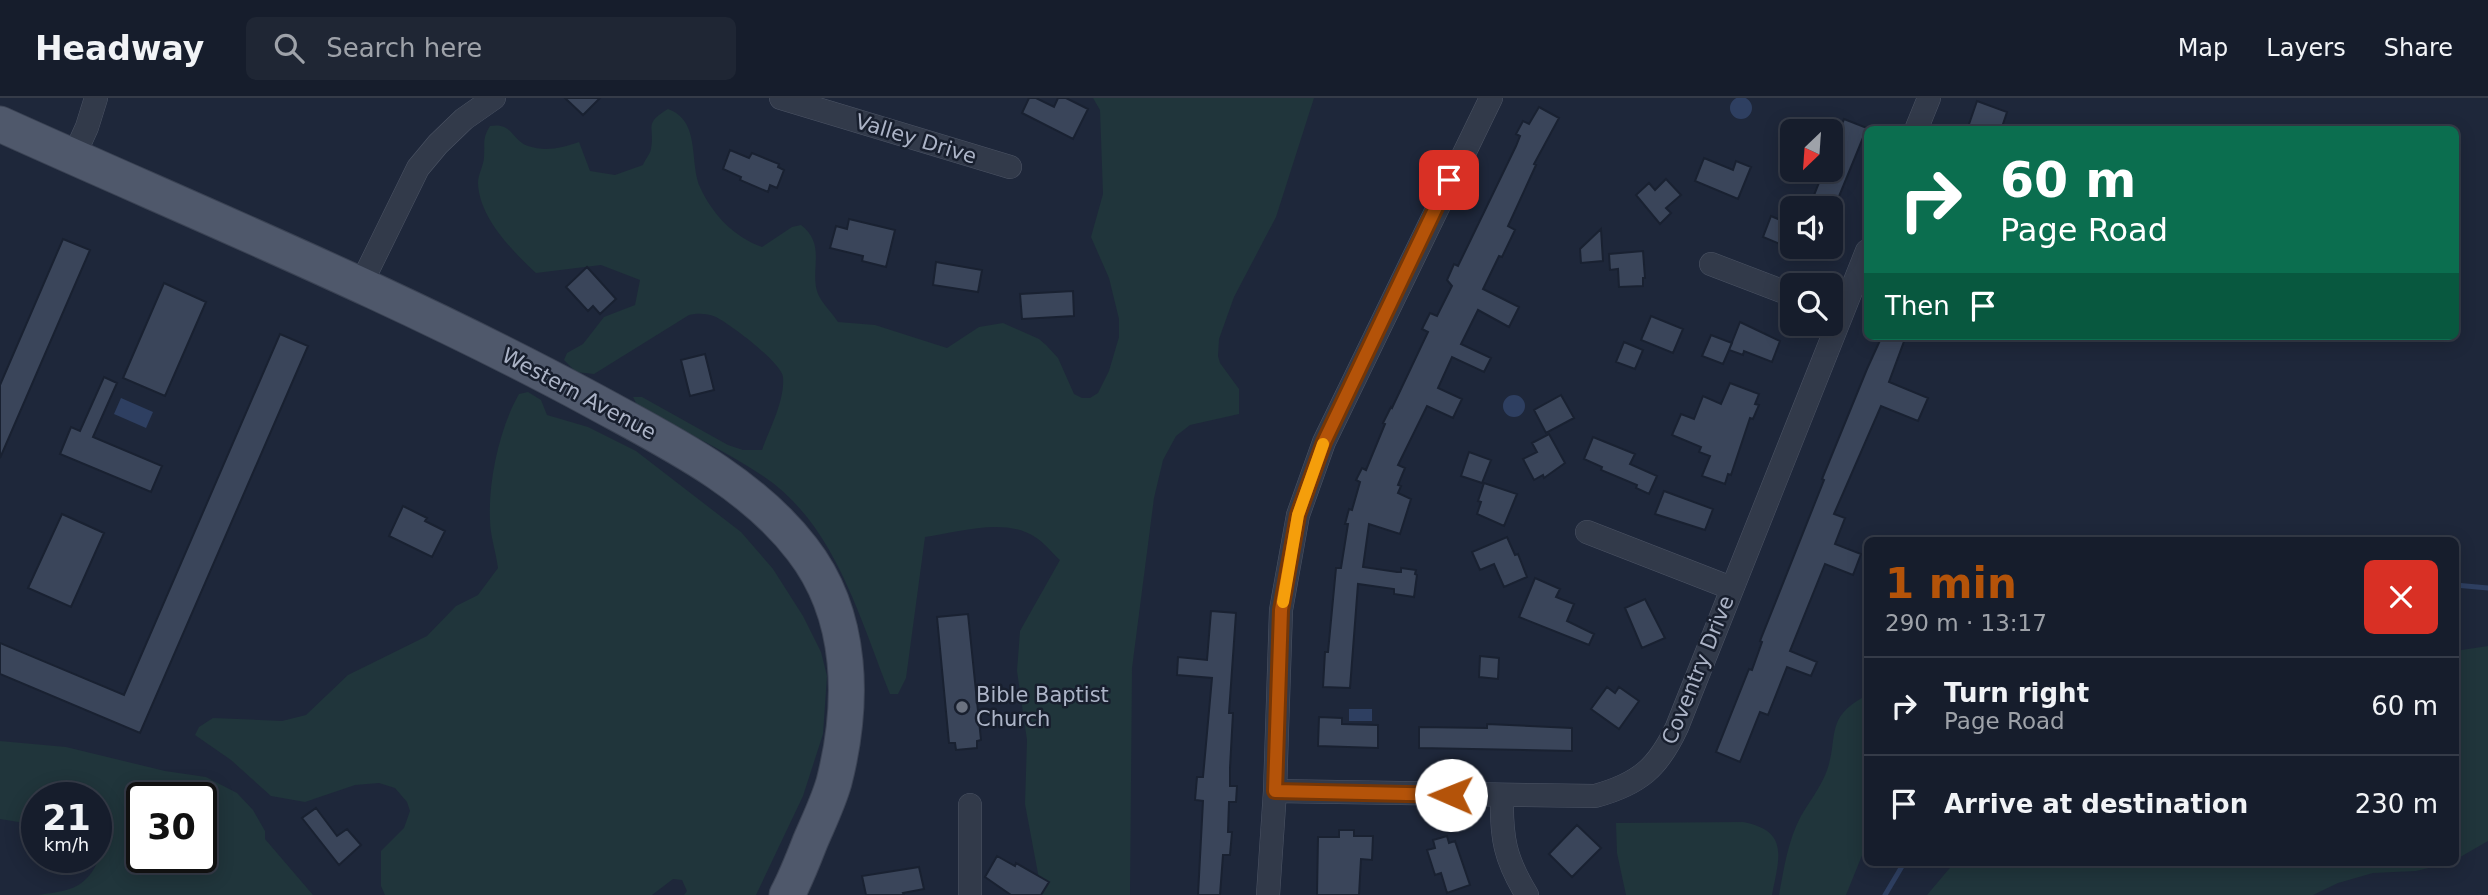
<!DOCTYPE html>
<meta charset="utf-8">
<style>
body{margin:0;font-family:"DejaVu Sans",sans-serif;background:#1f2634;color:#f1f3f6;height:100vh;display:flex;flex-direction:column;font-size:26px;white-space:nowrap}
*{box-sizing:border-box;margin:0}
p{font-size:23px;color:#9ea2a9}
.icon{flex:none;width:38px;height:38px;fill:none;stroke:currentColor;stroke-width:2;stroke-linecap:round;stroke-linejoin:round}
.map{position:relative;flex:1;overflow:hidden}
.drawer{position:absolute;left:1864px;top:439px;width:595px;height:329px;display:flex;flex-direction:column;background:#161d2c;border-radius:10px;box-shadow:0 4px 18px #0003,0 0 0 2px #353b48}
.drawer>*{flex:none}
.banner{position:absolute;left:1864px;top:28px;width:595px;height:214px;border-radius:10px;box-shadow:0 4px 18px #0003,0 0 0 2px #353b48;background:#0b6e4f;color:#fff;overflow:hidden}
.needle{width:46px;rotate:205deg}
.buttons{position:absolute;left:1780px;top:21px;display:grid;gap:14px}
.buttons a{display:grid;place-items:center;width:63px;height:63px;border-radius:10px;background:#161d2c;box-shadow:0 4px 18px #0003,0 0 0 2px #353b48;font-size:35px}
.speed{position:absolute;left:21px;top:684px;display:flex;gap:14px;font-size:35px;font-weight:700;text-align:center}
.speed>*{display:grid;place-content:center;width:91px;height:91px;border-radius:50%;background:#161d2c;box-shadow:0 4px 18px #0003,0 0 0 2px #353b48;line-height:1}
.speed small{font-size:18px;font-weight:400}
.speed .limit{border:4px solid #111;border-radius:10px;background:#fff;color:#111}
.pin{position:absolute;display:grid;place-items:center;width:60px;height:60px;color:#fff;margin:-30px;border-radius:14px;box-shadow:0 4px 10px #0006}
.me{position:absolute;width:77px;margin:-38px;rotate:271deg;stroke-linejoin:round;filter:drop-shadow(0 0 5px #0008)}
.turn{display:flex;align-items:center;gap:24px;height:147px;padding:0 21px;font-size:32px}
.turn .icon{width:91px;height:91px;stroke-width:2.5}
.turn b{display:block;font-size:49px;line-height:60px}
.then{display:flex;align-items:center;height:66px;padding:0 21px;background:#0003;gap:14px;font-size:26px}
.round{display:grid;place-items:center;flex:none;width:74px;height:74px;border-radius:10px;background:#1f2634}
.headline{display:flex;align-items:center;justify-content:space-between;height:119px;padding:0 21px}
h1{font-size:42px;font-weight:700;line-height:52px;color:#b45309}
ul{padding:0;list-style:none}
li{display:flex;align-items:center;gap:21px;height:98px;padding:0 21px;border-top:2px solid #353b48}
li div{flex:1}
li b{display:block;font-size:26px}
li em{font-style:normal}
header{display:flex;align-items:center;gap:42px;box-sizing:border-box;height:98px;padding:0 35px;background:#161d2c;border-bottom:2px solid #353b48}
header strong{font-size:33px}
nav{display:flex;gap:38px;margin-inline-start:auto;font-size:24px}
.search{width:490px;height:63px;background:#1f2634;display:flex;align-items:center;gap:18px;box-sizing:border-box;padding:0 24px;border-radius:10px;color:#9ea2a9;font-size:26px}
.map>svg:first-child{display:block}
.green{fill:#20353b;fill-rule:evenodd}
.water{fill:#2e3f61}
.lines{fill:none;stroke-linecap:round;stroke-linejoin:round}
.stream{stroke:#2e3f61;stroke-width:5}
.building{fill:#3a455a;stroke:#192131;stroke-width:2}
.street-casing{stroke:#4c5465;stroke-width:24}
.primary-casing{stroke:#3b4354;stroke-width:37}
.street{stroke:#323a4a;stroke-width:23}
.primary{stroke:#4f586b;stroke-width:35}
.route-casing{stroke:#753606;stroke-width:18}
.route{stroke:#b45309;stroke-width:12}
.slow{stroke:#f59e0b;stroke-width:12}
.worship-dot{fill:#6b7280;stroke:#181f2e;stroke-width:2.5}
.labels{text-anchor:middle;stroke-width:5;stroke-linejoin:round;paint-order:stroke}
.street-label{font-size:21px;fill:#acb4c7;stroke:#181f2e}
.poi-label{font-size:21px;fill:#acb4c7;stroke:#181f2e;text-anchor:start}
</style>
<header>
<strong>Headway</strong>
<div class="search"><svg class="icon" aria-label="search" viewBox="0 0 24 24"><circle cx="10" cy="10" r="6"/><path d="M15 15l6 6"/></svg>Search here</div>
<nav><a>Map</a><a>Layers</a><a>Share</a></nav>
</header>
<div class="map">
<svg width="2488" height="797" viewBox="0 0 2488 797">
<rect width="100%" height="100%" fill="#1e273a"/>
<path class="green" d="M1093,0H1314L1276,119L1234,199L1219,241L1218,258L1220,265L1239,291V316L1190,327L1176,338L1163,362L1154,400L1132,570L1130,797H1042L1025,706L1027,642L1017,573L1020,533L1060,462C1052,455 1044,444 1035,439C1005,419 958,434 925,439L906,580L898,596H890C859,519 835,426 763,378C723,351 678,331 637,307L633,299H642L728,347L743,352H762C770,330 785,302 783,279C782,265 730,226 716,219C707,215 697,215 689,217L594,276L576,274L564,262L567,255L583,246L604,219L635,207L640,182L601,167L536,175C512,153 479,119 478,85C478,76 484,67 484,59C485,44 482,41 490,28C513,24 511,42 528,48C546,54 561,50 579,44L590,73L615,77L643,67C645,62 650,56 651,51C655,28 643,26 668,11C701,23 689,63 700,89C712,116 734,139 762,149L792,129L801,127C827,147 809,172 818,196C822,205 832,215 838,224L875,227L947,250L979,229L1003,225L1039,241L1046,247L1058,260L1074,296L1082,300H1090L1098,295L1109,273L1119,239V221L1109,180L1091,139L1103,96L1100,12Z
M528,294L541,302L547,317L588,329L636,353L741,434L773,471L803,518L821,554L827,578L823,636L803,698L756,797H684L687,793L682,782L673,781L652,797H385L381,788V753L404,730L410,713L407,704L395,690L379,685L355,687L305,704L271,698L231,662L195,637L199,629L213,620L282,623L306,617L348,577L427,538L456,508L478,497L498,470C496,454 490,437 490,422C488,383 500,329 519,296Z
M2488,548V743L2455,762V553Z
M1862,600L1867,603V745L1846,797H1779C1784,770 1788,742 1801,718C1809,704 1820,690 1826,675C1839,642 1824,621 1862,600Z
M0,643L66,649L165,673L206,679L237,695L253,712L265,733V741L313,797H38C66,793 84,792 97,765L94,760H96V700H37V727L0,721ZM201,700V760H142V700Z
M1743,724C1790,733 1779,760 1772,797H1626L1617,755L1616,725Z
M1954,765H2450L2416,773L2373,775L2338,785L2313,797H1927Z"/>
<path class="water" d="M1730 10a11 11 0 1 1 22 0a11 11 0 1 1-22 0Z
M1503 308a11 11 0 1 1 22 0a11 11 0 1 1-22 0Z
M121,300L153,314L146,330L114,316Z
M1349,611H1372V623H1349Z"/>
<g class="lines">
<path class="stream" d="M2455,487L2488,490
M1885,797L1904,765"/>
</g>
<path class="building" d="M565,0H600L583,17Z
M1029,0H1036L1054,9L1058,0H1066L1088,11L1073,41L1022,15Z
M1977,3L2007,14L2001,32H1967Z
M1539,9L1559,20L1534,66L1536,67L1508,128L1515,132L1502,159L1499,158L1483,191L1519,209L1509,229L1478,212L1461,246L1491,260L1484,274L1452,259L1438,290L1462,301L1453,320L1427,308L1398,367L1405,370L1398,387L1401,388L1398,395L1411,401L1400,436L1369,426L1363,469L1397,474H1401V470L1416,472L1415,476L1417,477L1414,499L1394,496V491L1358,486L1350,590L1323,589L1325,554H1328L1336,470H1341L1348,426H1345L1349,411L1352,412L1360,384L1356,382L1362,370L1366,372L1385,326L1383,325L1391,309L1392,310L1428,234L1422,231L1430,215L1437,218L1452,188L1447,182L1454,166L1458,168L1516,48L1520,38L1516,36L1523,23L1529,26Z
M1844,21L1867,30L1831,118L1830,110H1809L1824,72L1830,75V55Z
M730,52L749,60L752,55L779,66L778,69L784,72L777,90L770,87L768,94L740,82L741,79L723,71Z
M1704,60L1733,72L1736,63L1751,69L1738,101L1695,83Z
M1666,81L1681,97L1666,110L1671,115L1660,126L1636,97L1649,85L1655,92Z
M1771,118L1792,127V151L1763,139Z
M849,121L895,132L886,169L862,163L863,158L830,150L836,128L847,131Z
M1601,131L1603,163L1581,165L1580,151Z
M63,141L90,152L0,360V287Z
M1643,153L1645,180H1643V188L1619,189L1618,171L1610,172L1609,156Z
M936,164L982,172L978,194L933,187Z
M587,169L616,201L600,216L593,208L588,213L566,189Z
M164,185L206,204L165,298L123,280Z
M1073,193L1074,218L1022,221L1020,196Z
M1651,218L1683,231L1673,255L1641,242Z
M1740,224L1780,243L1772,264L1744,253L1743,257L1729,252Z
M280,236L308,248L140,635L0,576V545L124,597Z
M1711,237L1732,245L1723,266L1702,258Z
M1882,238H1906L1889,284L1928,300L1918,323L1881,308L1834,416L1845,420L1835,446L1861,456L1853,477L1825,466L1790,553L1817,564L1811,578L1787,569L1768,617L1760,614L1740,664L1716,654L1749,571L1752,572L1762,544L1760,543L1824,382L1822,381L1867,271Z
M1624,244L1643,252L1635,271L1616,264Z
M705,256L714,292L690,298L681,262Z
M104,279L117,285L93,339L162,368L151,394L60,356L71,329L80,333Z
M1730,285L1759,296L1755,306L1759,307L1753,321L1750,320L1731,377L1728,376L1725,386L1702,378L1710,358L1699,354L1701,349L1672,337L1681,316L1694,321L1703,298L1721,306Z
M1561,297L1574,320L1546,335L1534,312Z
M1549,336L1565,365L1544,380L1543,377L1534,382L1523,361L1537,354L1532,345Z
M1593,339L1635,356L1630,366L1657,378L1649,396L1636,390L1637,387L1601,372L1602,369L1584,361Z
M1469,354L1491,362L1482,385L1461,378Z
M1484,385L1517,396L1504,428L1477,416L1481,404L1478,403Z
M1664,393L1713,411L1705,432L1655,416Z
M403,408L427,420L425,423L445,433L432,459L389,438Z
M62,416L104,435L71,509L28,490Z
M1507,439L1515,457L1518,456L1527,479L1504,489L1494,466L1480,472L1472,454Z
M1535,480L1560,491L1556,499L1574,506L1567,523L1594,536L1589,547L1519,519Z
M1645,501L1665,540L1642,550L1625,510Z
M1211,513L1236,515L1229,615H1233L1230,670V688H1237L1236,704H1229L1228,734H1232L1230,757H1223L1220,797H1198L1203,703L1195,702L1197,679H1203L1212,580L1177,577L1178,559L1207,562Z
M968,516L981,642L977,643V650L956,652L955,645H949L937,519Z
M1480,558L1499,560L1498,581L1479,579Z
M1607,589L1615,595L1619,589L1639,603L1619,631L1591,611Z
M1319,619L1342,620V626L1378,627V650L1318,648Z
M1487,626L1572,630V653L1419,650V629L1487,630Z
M316,710L337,738L347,731L361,747L339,767L302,720Z
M1577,727L1601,750L1572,779L1549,756Z
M1339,732H1354V738H1373L1372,762L1361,761L1359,797H1317L1318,739H1339Z
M1447,738L1449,745L1455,743L1470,787L1447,795L1441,775L1435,777L1427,752L1435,750L1433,742Z
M997,758L1015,768L1016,765L1049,784L1041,797H1011L985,779Z
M919,769L924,791L903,795L904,797H866L862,778Z"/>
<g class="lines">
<defs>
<path id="street" d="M781,0L1010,69
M1916,32L1929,0
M73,60L87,29L96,0
M1711,166L1792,197
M360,188L418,70L438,46L464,21L494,0
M1587,434L1731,490
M1275,693L1595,698C1639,686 1658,670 1677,629L1867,153
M1502,698C1501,740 1505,761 1527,797
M970,797V707
M1268,797L1275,693L1281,512L1298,417L1324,344L1491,0"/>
<path id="primary" d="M0,26C199,116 402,199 594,303C667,343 750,383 802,451C854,518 854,606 834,684C828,705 818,725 810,744C803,762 796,780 787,797"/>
</defs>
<use href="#street" class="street-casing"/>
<use href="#primary" class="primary-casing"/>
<use href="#street" class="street"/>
<use href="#primary" class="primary"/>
</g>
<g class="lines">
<defs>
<path id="route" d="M1449,82L1324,344L1298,417L1281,512L1275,693L1451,697"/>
</defs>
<use href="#route" class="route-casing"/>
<use href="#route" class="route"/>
<path class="slow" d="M1283,504L1298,417L1323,346"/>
</g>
<circle class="worship-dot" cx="962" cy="609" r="7"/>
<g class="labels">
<g class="street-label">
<text transform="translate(916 41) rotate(17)" y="7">Valley Drive</text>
<text transform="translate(579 296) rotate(28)" y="7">Western Avenue</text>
<text transform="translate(1698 572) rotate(-68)" y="7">Coventry Drive</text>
</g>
<g class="poi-label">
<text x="976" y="604">Bible Baptist<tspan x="976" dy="24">Church</tspan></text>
</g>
</g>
</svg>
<div class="buttons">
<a><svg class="needle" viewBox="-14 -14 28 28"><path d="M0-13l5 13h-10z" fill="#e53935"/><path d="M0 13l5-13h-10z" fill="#9ea2a9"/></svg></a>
<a><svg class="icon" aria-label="sound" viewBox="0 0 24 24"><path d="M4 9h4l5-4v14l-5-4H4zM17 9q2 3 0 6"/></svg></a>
<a><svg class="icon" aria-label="search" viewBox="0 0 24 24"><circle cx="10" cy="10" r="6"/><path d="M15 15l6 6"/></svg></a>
</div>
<div class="speed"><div>21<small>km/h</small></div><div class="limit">30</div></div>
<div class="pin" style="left:1449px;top:82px;background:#d93025"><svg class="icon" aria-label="arrive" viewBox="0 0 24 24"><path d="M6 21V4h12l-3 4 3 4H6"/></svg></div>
<svg class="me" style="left:1451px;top:697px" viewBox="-20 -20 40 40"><circle r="19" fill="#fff"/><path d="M0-13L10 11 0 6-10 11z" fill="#b45309"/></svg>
<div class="banner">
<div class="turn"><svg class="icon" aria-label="right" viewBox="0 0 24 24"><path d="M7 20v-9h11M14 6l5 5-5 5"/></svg><div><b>60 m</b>Page Road</div></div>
<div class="then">Then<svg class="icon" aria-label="arrive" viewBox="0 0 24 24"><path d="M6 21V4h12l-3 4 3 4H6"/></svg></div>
</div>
<section class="drawer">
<div class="headline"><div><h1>1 min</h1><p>290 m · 13:17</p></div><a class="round" style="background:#d93025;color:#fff"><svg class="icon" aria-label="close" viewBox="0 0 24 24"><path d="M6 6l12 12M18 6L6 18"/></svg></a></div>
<ul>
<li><svg class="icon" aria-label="right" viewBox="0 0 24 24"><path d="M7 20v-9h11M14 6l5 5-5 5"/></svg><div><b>Turn right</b><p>Page Road</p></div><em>60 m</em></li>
<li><svg class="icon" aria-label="arrive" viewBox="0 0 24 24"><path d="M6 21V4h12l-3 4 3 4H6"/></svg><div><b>Arrive at destination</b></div><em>230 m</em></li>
</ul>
</section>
</div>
